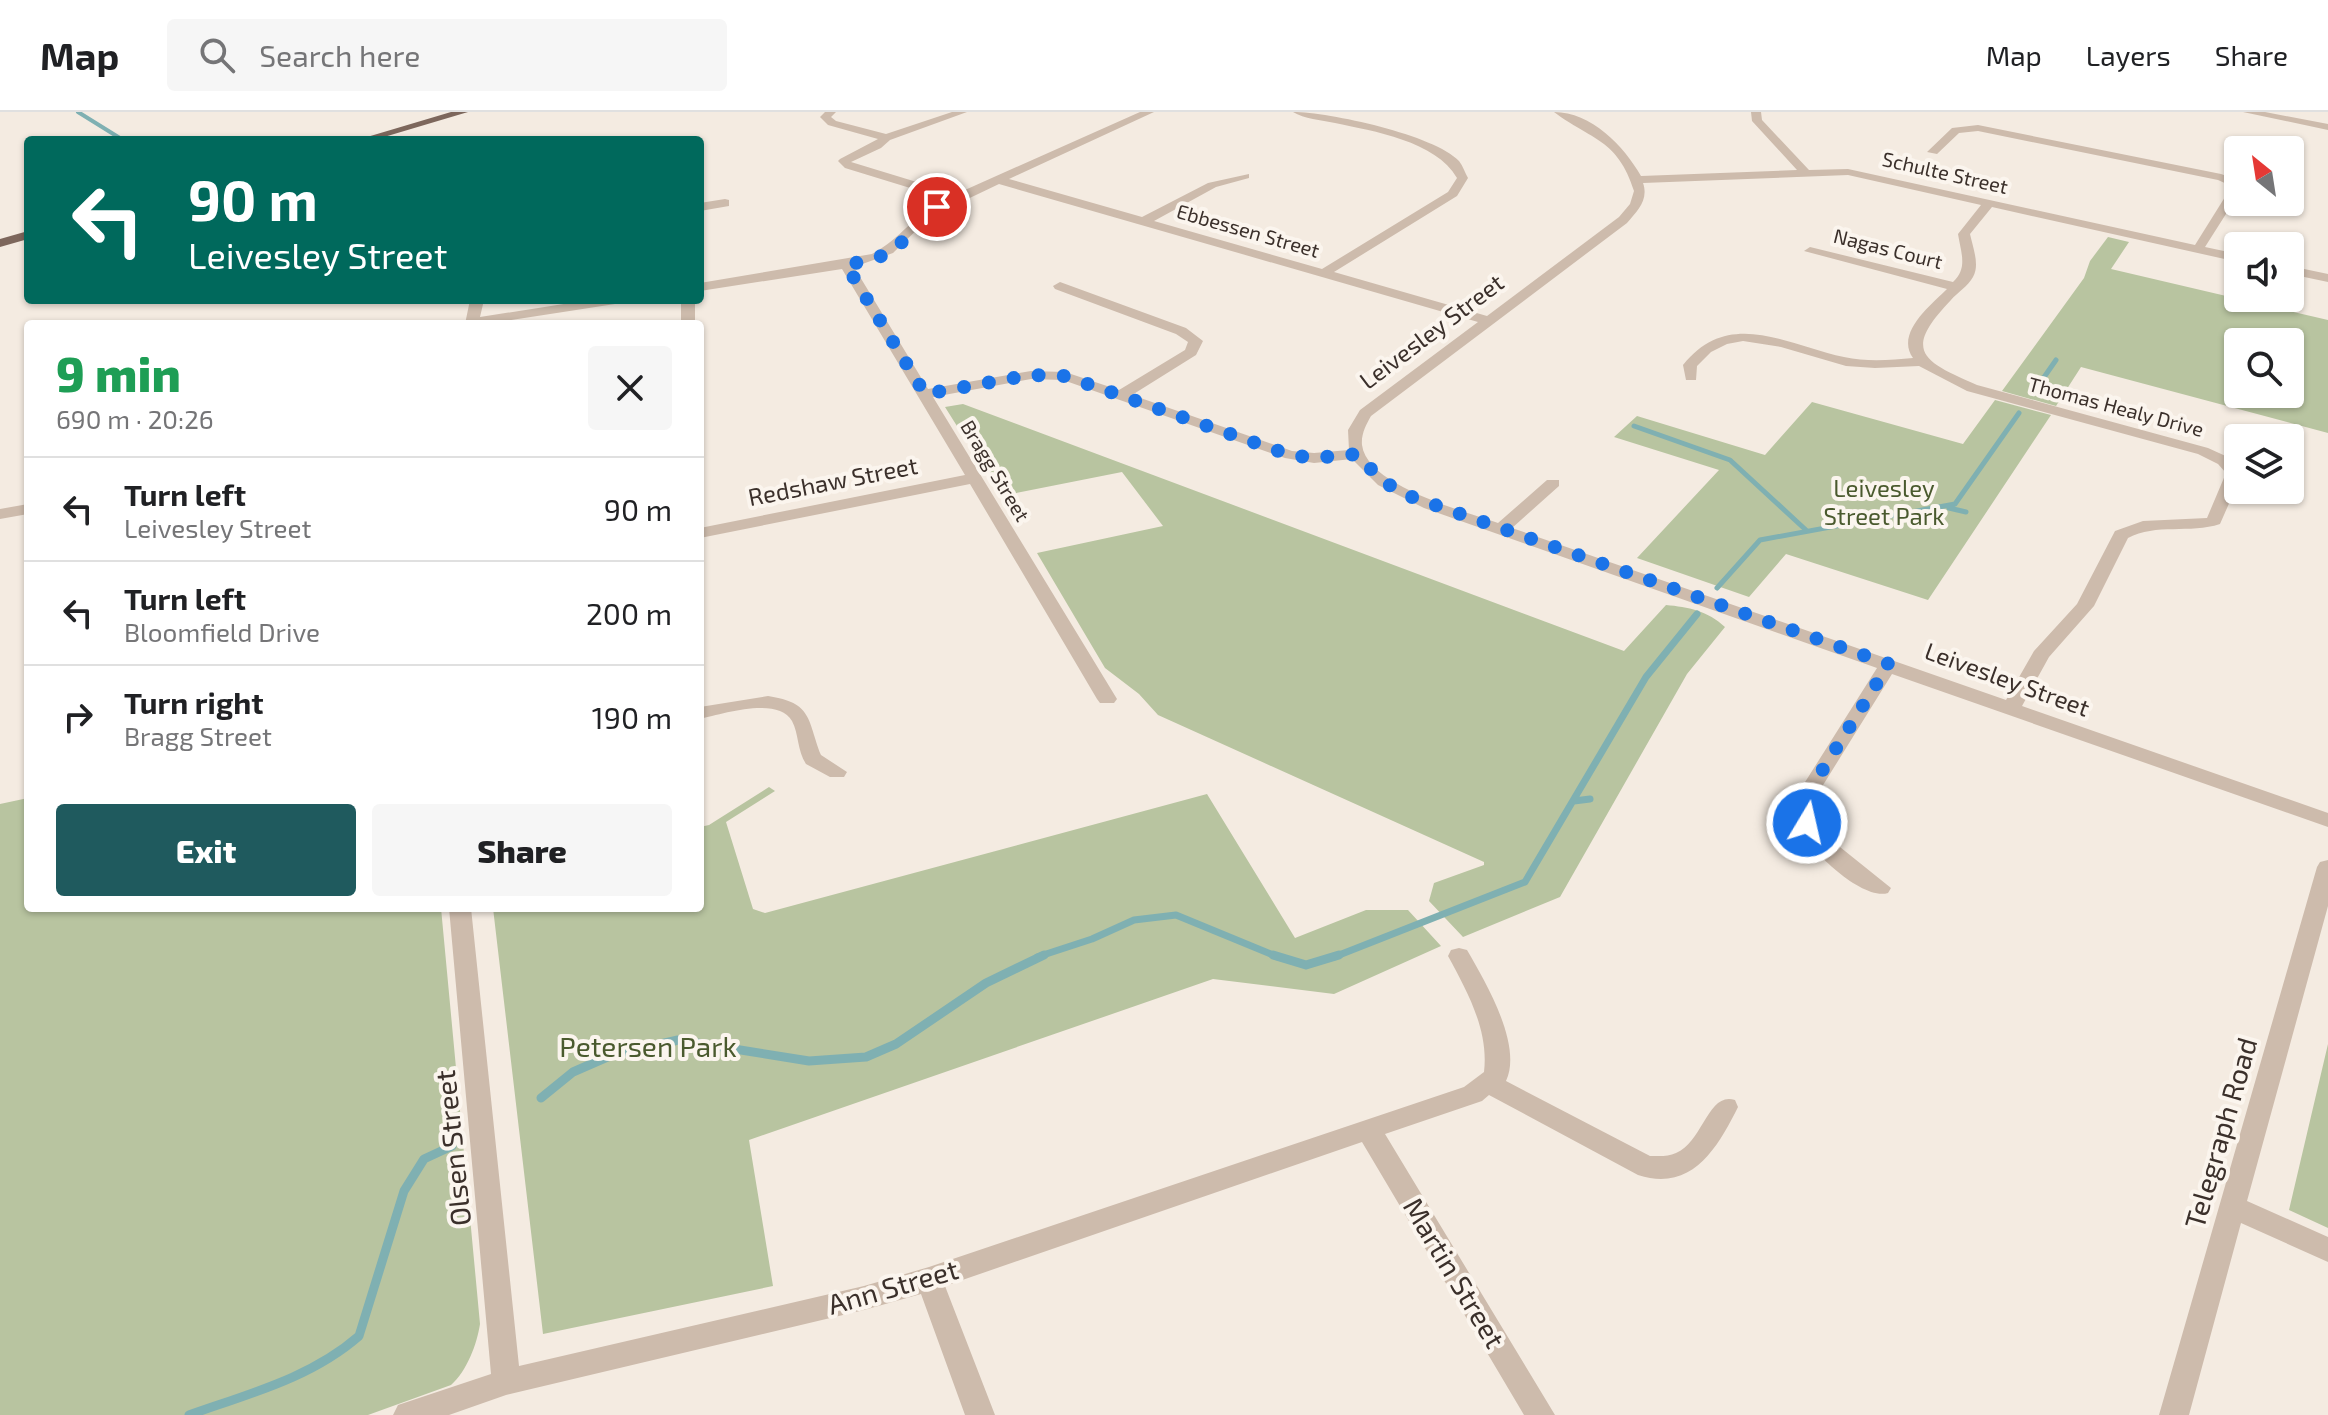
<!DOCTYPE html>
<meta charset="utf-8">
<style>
body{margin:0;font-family:"Exo 2",sans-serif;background:#f6f6f6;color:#202124;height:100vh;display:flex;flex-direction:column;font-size:30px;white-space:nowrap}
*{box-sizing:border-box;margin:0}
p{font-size:26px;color:#757577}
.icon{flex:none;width:44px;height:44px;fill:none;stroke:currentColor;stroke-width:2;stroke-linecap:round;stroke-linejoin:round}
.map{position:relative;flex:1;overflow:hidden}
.panel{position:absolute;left:24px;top:208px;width:680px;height:592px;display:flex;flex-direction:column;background:#fff;border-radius:8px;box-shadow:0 2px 6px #0004}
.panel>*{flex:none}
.top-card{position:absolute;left:24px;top:24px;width:680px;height:168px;border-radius:8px;box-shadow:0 2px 6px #0004;background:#00695c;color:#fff;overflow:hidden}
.needle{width:52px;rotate:330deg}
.buttons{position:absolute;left:2224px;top:24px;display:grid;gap:16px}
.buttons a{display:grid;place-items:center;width:80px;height:80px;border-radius:8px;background:#fff;box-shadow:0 2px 6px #0004;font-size:40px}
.pin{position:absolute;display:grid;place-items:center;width:68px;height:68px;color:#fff;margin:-34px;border:4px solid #fff;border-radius:50%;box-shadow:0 2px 8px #0007}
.me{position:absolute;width:88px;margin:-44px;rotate:9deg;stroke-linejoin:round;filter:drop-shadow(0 0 6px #0008)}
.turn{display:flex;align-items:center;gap:28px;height:168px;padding:0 32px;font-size:36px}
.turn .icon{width:104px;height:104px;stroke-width:2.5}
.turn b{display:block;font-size:56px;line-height:68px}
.round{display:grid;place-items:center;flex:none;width:84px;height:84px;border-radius:8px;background:#f6f6f6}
.headline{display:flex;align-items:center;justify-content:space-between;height:136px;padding:0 32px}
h1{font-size:48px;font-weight:800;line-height:60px;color:#1e9e55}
.cta{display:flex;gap:16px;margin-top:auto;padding:16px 32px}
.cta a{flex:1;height:92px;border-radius:8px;background:#1f5a5e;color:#fff;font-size:32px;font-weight:800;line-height:92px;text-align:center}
.cta a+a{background:#f6f6f6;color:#202124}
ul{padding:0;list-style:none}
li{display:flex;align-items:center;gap:24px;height:104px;padding:0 32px;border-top:2px solid #e0e0e0}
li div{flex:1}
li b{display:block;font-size:30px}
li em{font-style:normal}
header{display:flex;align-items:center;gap:48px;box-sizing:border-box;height:112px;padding:0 40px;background:#fff;border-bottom:2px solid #e0e0e0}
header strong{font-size:38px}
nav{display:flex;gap:44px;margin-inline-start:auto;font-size:28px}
.search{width:560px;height:72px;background:#f6f6f6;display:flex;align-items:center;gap:20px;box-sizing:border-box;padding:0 28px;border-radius:8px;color:#757577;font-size:30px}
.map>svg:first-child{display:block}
.green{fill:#b8c4a0;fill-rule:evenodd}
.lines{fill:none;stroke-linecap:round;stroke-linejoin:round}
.stream-far3{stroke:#7fb0b2;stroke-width:4}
.stream-far2{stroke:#7fb0b2;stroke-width:5}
.stream-far1{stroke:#7fb0b2;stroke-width:7}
.stream{stroke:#7fb0b2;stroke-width:9}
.minor{fill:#cdbbac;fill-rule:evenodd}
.major{fill:#7d675c;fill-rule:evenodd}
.route{stroke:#1a73e8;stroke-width:14;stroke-dasharray:0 25.2}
.labels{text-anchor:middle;stroke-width:8;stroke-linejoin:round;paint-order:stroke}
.far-street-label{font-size:20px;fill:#3b302b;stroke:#fbf5ee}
.street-label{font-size:24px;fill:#3b302b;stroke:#fbf5ee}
.park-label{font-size:24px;fill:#4a5a2e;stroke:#fbf5ee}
.near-park-label{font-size:28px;fill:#4a5a2e;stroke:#fbf5ee}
.near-street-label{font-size:28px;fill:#3b302b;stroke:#fbf5ee}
</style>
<header>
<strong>Map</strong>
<div class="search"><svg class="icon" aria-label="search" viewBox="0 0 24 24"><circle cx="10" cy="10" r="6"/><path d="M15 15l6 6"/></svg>Search here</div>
<nav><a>Map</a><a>Layers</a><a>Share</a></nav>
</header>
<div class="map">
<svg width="2328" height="1303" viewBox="0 0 2328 1303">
<rect width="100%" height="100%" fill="#f4ebe1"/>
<path class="green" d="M2108,125L2129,130L2111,157L2328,208V321L2081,255L2056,294L2002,279L2084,166L2090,149ZM2238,230H2290V282H2238Z
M1995,288L2051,303L1928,488L1786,442L1749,485L1637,446L1719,358L1614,325L1637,304L1765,343L1812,290L1963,332Z
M963,292L1624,539L1666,493C1688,495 1708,499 1725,515L1687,562L1560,785L1463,825L1429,789L1434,771L1484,753V750L1158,603L1139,582L1105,556L1037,441L1163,414L1122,360L1001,384L945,295Z
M769,675L775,679L726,710L753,797L765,801L1207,682L1295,826L1366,798H1408L1441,834L1334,882L1213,867L749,1028L773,1174L543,1222L493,796H700V715L709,713Z
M28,686V796H441L480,1212C477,1232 467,1259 451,1273L368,1303H0V692Z
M2328,932V1116L2289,1098Z"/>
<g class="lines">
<path class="stream-far3" d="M78,0L123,28"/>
<path class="stream-far2" d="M2033,281L2056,248
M1634,314L1730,348L1807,419
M1949,396L1966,400
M1717,476L1760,428L1955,392L2019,301"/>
<path class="stream-far1" d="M1574,689L1590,687
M1037,845L1092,827L1134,808L1176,803L1278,845
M1334,845L1525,770L1646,565L1697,502"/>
<path class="stream" d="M1273,843L1306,853L1339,843
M541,986L573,960L612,943L678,928L809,949L866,945L896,932L986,871L1044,843
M189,1303C248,1282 311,1266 359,1224L404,1079L424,1047L452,1034"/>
<path class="minor" d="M825,0H836L831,5L836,9L886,22L952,0H967L890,28L881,36L851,50L956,82L1140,0H1154L1009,67L1142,105L1208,71L1249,62V66L1216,75L1154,109L1322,157L1448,80L1457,66C1436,29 1373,19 1335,11C1321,8 1304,7 1293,0C1329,0 1435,23 1459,49C1463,54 1465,61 1468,66L1457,84L1334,160L1487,204L1619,105L1630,92L1634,79C1618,27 1591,28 1554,0C1591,0 1624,34 1641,64L1797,58L1752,9L1751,0H1761L1762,8L1809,58L1848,57L2195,133L2230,77L2229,73L2218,68L1978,19L1959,21L1937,42L1927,40L1952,16L1978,13L2221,62L2238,68V83L2205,135L2238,142V150L1992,95L1970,122C1973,136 1980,153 1973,165C1968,174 1957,181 1951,188C1902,239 1922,249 1977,273L2208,336L2230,346L2238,356V371L2220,412C2190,422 2156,411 2128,426L2094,494L2049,545L2022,594L2328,701V715L1892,562L1815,686V701L1825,723L1891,776L1888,781C1863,789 1810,739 1800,717C1795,707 1794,697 1795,686L1877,556L1424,396L1378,373L1352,347L1314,351L1285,346L1063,268L1031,267L933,285L1117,587L1114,591H1100L1097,587L970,372L700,426V416L965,363L842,157L700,179V171L872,142C901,127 916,100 946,87L845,56L838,49L840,47L878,27L828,13L820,5ZM1848,63L1981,93L1958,122C1961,141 1968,156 1953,170L1810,135L1804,139L1947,177C1931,193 1895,221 1913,246C1891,248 1867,250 1844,245C1787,233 1729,195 1683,253L1686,268H1696L1697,254L1711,240L1727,232L1743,229L1781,235L1846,254L1875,256L1919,254L1967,279L2198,342L2218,352L2226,361L2207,406L2143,409L2115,419L2077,492L2034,539L2006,588L1512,416L1559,374V368H1547L1498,411C1464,399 1367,374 1362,333C1361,322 1366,313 1371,304L1627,111C1637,99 1649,88 1643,71ZM999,72L1478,210L1360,298L1348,318L1349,338L1314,341L1292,339L1132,283L1196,243L1203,229L1186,216L1060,170L1053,174L1055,177L1176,222L1188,230L1185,238L1119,278L1065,260L1031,259L928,277L854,155L893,141L930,105Z
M2243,0H2265L2328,12V18Z
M725,87L729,88V94L700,99V91Z
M2290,154L2328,162V170L2290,162Z
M470,188H484L480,205L589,188H622L615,192L485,212H465Z
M681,188H695V212H681Z
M28,392V402L0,407V397Z
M768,584C813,591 807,607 821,643L847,660L844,665H830L806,652C797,638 799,622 792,609C778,584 722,602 700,607V595Z
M2328,748V794L2247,1089L2328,1125V1150L2241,1111L2189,1303H2159L2317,755L2320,750Z
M449,796H471L519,1254L864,1174L929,1155L1464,975L1484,960C1489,918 1467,879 1448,844L1451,838L1459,836L1467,838C1485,869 1523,933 1506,969L1650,1044C1659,1044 1668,1045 1676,1041C1703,1030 1708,979 1735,988L1738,995C1718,1035 1692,1081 1638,1063L1489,983L1482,989L1385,1022L1555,1303H1524L1362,1030L945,1174L995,1303H965L921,1182L864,1198L506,1283L449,1303H393L398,1293L491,1262Z"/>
<path class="major" d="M451,0H468L374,28H357Z
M28,119V127L0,135V127Z"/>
</g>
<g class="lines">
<path class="route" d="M937,95C920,104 913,119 900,132C886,146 865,149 846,153L925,282L1031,263L1065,264L1290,343L1314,346L1357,342L1382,369L1412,385L1889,552L1805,686L1803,698L1807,711"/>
</g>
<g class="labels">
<g class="far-street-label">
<text transform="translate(1945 61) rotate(13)" y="7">Schulte Street</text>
<text transform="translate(1248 119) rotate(16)" y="7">Ebbessen Street</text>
<text transform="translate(1888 137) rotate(14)" y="7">Nagas Court</text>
<text transform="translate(2116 295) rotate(15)" y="7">Thomas Healy Drive</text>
<text transform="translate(995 359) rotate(59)" y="7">Bragg Street</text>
</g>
<g class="street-label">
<text transform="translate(1432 220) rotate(-37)" y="8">Leivesley Street</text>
<text transform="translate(833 370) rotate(-11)" y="8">Redshaw Street</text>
<text transform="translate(2007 568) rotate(20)" y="8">Leivesley Street</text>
</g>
<g class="park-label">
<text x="1884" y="385">Leivesley<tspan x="1884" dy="28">Street Park</tspan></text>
</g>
<g class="near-park-label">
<text x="648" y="945">Petersen Park</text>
</g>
<g class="near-street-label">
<text transform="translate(2221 1021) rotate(-74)" y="10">Telegraph Road</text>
<text transform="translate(453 1036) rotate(-96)" y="10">Olsen Street</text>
<text transform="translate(1454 1161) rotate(59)" y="10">Martin Street</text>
<text transform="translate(893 1175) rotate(-16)" y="10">Ann Street</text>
</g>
</g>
</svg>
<div class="buttons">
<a><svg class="needle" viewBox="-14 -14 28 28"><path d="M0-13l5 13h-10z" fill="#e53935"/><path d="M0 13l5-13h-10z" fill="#757577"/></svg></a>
<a><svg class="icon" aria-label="sound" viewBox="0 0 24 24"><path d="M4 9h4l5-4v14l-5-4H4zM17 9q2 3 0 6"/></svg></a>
<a><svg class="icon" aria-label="search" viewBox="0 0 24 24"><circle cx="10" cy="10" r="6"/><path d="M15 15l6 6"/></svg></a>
<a><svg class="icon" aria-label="layers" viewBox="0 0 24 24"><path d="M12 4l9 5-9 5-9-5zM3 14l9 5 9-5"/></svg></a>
</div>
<div class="pin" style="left:937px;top:95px;background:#d93025"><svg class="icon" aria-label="arrive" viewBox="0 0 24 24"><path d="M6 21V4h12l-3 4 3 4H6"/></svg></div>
<svg class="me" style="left:1807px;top:711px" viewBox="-20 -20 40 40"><circle r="17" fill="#1a73e8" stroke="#fff" stroke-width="3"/><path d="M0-11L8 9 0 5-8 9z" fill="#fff"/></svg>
<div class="top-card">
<div class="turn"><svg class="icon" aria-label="left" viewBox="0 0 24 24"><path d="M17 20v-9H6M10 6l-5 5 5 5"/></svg><div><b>90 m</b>Leivesley Street</div></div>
</div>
<section class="panel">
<div class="headline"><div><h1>9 min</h1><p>690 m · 20:26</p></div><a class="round"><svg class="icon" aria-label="close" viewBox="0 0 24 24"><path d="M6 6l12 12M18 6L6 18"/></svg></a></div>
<ul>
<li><svg class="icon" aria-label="left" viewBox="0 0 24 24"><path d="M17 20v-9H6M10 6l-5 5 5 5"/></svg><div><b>Turn left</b><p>Leivesley Street</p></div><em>90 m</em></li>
<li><svg class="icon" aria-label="left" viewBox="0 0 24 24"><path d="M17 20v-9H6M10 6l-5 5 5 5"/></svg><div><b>Turn left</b><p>Bloomfield Drive</p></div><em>200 m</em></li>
<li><svg class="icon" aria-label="right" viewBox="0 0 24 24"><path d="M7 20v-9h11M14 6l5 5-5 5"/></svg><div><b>Turn right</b><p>Bragg Street</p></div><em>190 m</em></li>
</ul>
<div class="cta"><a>Exit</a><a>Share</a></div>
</section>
</div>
